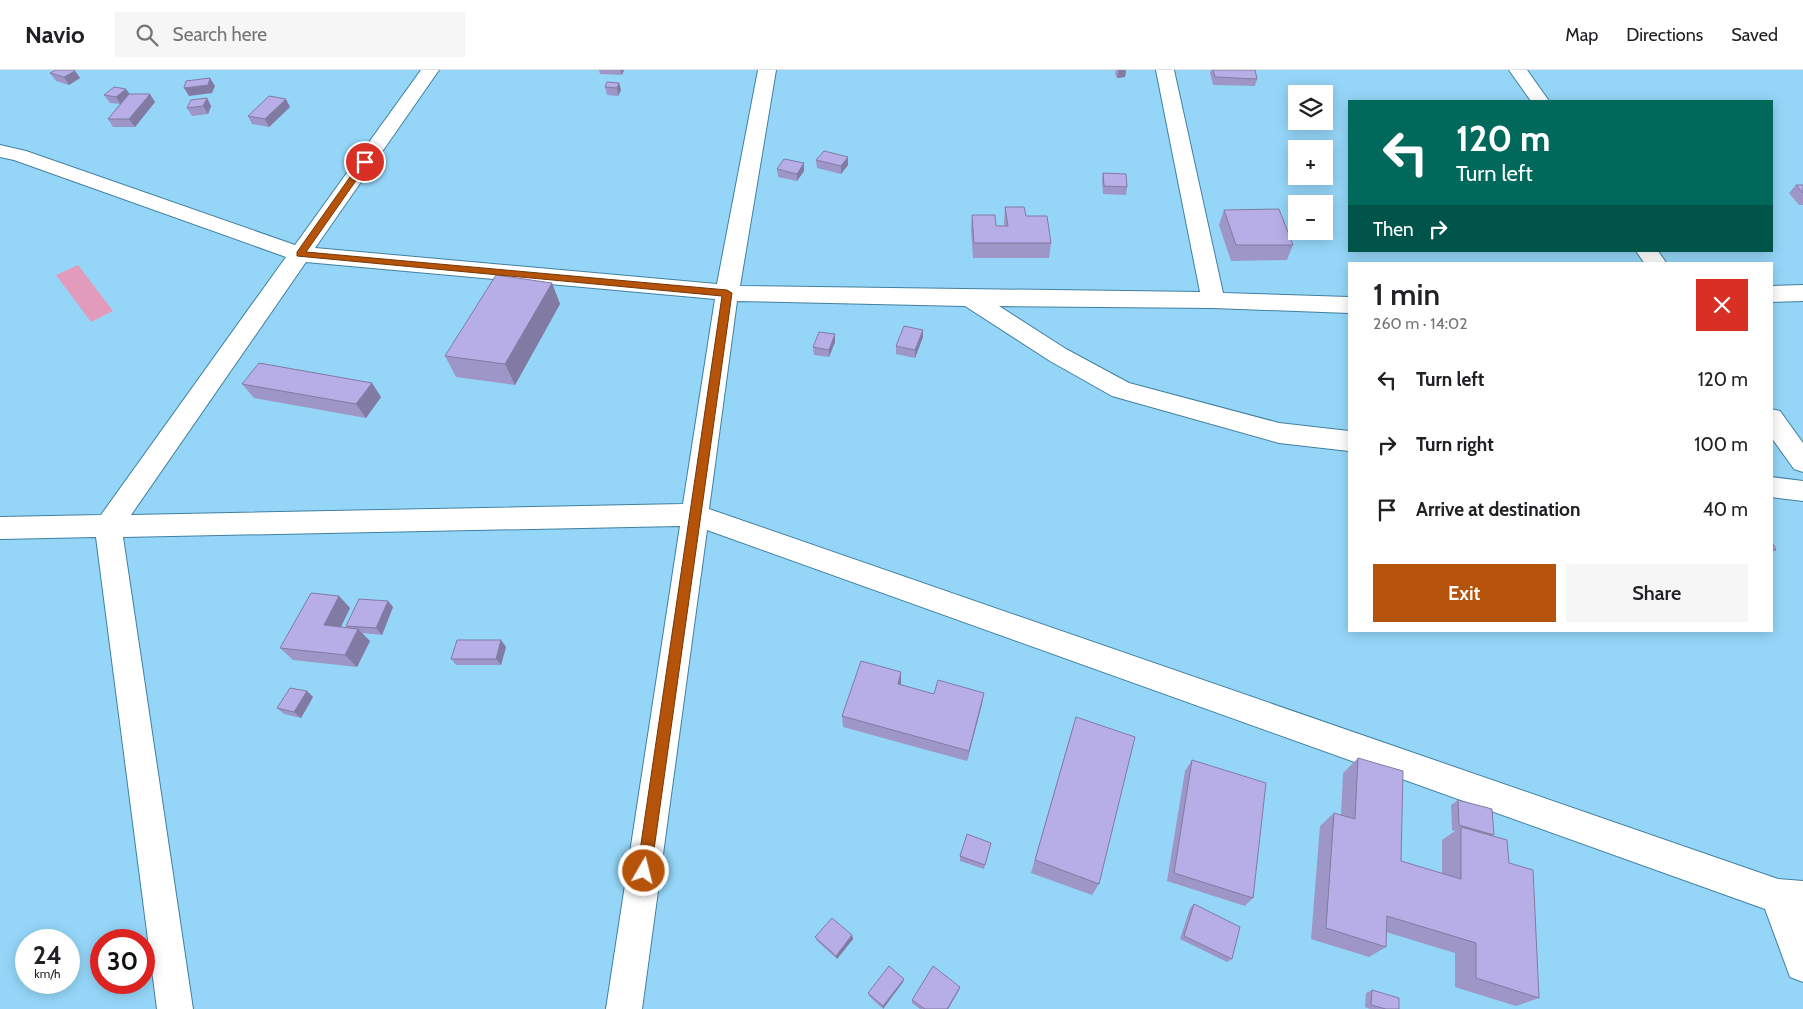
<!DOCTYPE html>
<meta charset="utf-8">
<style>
body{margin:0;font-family:Cabin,sans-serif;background:#f6f6f6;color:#202124;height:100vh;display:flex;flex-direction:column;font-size:19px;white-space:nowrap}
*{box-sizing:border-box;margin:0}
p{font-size:16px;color:#757577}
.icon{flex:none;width:28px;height:28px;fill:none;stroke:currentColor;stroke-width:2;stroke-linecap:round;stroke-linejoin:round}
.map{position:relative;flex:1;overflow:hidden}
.panel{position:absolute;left:1348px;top:192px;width:425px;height:370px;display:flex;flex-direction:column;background:#fff;border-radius:0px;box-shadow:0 2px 12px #0003}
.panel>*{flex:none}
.guide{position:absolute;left:1348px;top:30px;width:425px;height:152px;border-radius:0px;box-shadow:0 2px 12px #0003;background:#00695c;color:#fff;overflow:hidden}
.fabs{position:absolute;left:1288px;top:15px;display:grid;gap:10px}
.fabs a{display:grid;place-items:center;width:45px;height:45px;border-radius:0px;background:#fff;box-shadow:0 2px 12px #0003;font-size:25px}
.speed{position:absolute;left:15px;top:859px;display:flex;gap:10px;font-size:25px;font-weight:700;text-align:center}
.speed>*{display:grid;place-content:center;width:65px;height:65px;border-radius:50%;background:#fff;box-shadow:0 2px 12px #0003;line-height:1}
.speed small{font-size:12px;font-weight:400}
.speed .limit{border:8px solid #d22;background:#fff;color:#111}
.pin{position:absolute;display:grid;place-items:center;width:42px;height:42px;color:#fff;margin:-21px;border:2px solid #fff;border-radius:50%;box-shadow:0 1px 5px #0007}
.me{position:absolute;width:55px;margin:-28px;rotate:8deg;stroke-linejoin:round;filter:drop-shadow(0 0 4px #0008)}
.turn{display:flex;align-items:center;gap:18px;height:105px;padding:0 25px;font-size:22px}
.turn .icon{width:65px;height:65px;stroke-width:2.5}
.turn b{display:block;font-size:35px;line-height:42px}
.then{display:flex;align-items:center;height:48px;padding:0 25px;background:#0003;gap:10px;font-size:19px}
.round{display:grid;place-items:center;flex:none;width:52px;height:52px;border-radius:0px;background:#f6f6f6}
.head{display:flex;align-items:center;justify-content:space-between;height:85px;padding:0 25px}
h1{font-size:30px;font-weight:600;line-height:38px}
.action{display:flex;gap:10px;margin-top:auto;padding:10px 25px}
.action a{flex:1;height:58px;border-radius:0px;background:#b45309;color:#fff;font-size:20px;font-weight:600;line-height:58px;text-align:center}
.action a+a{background:#f6f6f6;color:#202124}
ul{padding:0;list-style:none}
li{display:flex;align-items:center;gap:15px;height:65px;padding:0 25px}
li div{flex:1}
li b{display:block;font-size:19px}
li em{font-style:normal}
header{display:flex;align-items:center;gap:30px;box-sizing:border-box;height:70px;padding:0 25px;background:#fff;border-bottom:1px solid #e0e0e0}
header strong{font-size:24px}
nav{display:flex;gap:28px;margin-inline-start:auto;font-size:18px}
.search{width:350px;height:45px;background:#f6f6f6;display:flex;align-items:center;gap:12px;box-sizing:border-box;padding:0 18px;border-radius:0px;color:#757577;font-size:19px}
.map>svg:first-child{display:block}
.water{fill:#e29bba}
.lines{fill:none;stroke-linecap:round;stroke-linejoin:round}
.minor-casing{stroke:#41809f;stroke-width:2}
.minor{fill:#fff;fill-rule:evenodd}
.wall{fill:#9e96c7}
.shaded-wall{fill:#817aa2}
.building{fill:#b8aee7;stroke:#817aa2}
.route{fill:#b45309;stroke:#753606}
</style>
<header>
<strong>Navio</strong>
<div class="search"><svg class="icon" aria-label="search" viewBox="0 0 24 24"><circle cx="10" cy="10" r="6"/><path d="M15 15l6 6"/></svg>Search here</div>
<nav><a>Map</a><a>Directions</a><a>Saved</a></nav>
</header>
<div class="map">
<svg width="1803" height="939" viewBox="0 0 1803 939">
<rect width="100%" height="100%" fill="#95d6f8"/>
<path class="water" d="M78,195L113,241L91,252L56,205Z"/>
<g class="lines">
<defs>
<path id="minor" d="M421,0H439L315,178L717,214L758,0H776L740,216L1200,222L1156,0H1174L1223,223L1349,227V243L1213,238L999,236L1066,279L1129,313L1279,353L1349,361V381L1279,373L1112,326L1050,291L965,236L737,231L709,439L1778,809L1803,811V912L1790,907L1765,839L707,460L642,939H606L680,456L123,467L193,939H157L96,467L0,469V447L101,445L286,187L14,90L0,87V75L26,81L295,175ZM306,192L715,229L683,434L131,445Z
M1509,0H1527L1549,31H1531Z
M1636,181H1658L1667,194H1645Z
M1803,215V231L1771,232V216Z
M1771,339L1780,341L1803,373V402L1794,399L1771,367Z
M1771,407L1803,411V431L1771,427Z"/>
</defs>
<use href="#minor" class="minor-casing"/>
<use href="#minor" class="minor"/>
</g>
<path class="wall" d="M599,0H624L622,5L600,4Z
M1116,0H1126L1125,7L1117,8L1115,4Z
M1211,0H1255L1257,9L1255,16L1213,15L1210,3Z
M75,1L80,8L69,15L56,11L50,3Z
M619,13L621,20L618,26L607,25L605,17Z
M129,24L155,32L135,57H113L108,49L120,34L110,33L104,25Z
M207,28L211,36L208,44L192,46L187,38Z
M290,37L269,57L252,54L248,46Z
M816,90L848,95L841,104L817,98Z
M777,99L804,101L797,111L778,107Z
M1103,103L1127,117L1126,125L1103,124L1102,111Z
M1796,115H1803V135H1799L1789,123Z
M1005,137L1026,146L1051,173L1049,188H973L971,160L972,145L996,156H1004V152Z
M1224,140L1293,175L1287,190L1231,191L1219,155Z
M552,213L560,234L515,315L456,307L445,286Z
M923,260V267L915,288L896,284V276Z
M835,272L829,287L814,285L813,277Z
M242,314L381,327L366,348L254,328Z
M1771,470L1776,480L1771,483Z
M339,526L350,538L341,557L348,558L346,556L388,531L393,537L382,565L362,563L370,571L357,597L293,590L280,578Z
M506,577L501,595H456L451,589Z
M901,615L934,624L982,634L967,691L843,657L842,646Z
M307,621L313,627L301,648L284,644L277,638Z
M1076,647L1099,814L1092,825L1031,803L1071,663Z
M1358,688L1401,791L1442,804V770L1455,761L1452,760L1451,735L1458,730L1494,765H1492L1509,793L1539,928L1516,936L1455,917V883L1386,862V877L1369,887L1311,869L1320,756L1334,743L1341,745L1343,703Z
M1192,690L1253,828L1245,836L1167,811L1185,701Z
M991,773L984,799L960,791V786Z
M1194,834L1232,889L1227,892L1180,869L1190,838Z
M852,865L853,869L837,889L817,871L815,867Z
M903,912L883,939L869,926L868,923Z
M959,920L948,939H920L912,933V930Z
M1372,920L1399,939H1370L1365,937L1366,923Z"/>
<path class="shaded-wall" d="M620,0H624L622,5Z
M1119,0H1126L1125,7L1117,8Z
M75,1L80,8L69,15L64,7Z
M210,8L215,16L212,23L189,26L184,18Z
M619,13L621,20L618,26L617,18Z
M126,19L131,26L121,35L116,27Z
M150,24L155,32L135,57L129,49Z
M207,28L211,36L208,44L203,36Z
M286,29L290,37L269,57L265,49Z
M848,87V95L841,104V96Z
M804,93V101L797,111V104Z
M552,213L560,234L515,315L505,294Z
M923,260V267L915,288V280Z
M835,264V272L829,287V280Z
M372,313L381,327L366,348L356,334Z
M339,526L350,538L336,567L324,555Z
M388,531L393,537L382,565L376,558Z
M358,559L370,571L357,597L345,585Z
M501,570L506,577L501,595L496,589Z
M901,602V614L898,625V614Z
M307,621L313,627L301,648L294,642Z
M984,623L982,634L967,691L969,681Z
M852,865L853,869L837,889L836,886Z
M904,909L903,912L883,939V936Z
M960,917L959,920L948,939H947Z"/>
<path class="building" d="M56,0H73L75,1L64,7L50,3Z
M1213,0H1255L1257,9L1215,7Z
M210,8L208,15L184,18L186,11Z
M607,12L619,13L617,18L605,17Z
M114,17L126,19L116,27L104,25Z
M129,24H150L129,49H108Z
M269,26L286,29L265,49L248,46Z
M207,28L203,36L187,38L191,30Z
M824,81L848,87L841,96L816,90Z
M784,89L804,93L797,104L777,99Z
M1103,103L1126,104L1127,117L1104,116Z
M1796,115H1803V123Z
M1005,137H1024L1026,146H1047L1051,173H974L972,145H995L996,156H1008Z
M1279,139L1293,175H1236L1224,140Z
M496,205L552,213L505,294L445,286Z
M904,256L923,260L915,280L896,276Z
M819,262L835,264L829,280L813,277Z
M259,293L372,313L356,334L242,314Z
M1771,470L1776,480L1771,479Z
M311,523L339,526L324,555L358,559L345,585L280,578Z
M359,529L388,531L376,558L346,556Z
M457,570H501L496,589H451Z
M861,591L901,602L898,614L934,624L938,610L984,623L969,681L842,646Z
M290,618L307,621L294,642L277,638Z
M1076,647L1135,667L1099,814L1035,790Z
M1358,688L1403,701L1401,791L1461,809V757L1507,770L1509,793L1533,800L1539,928L1476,908V873L1387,846L1386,877L1326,858L1334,743L1355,749Z
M1192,690L1266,713L1253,828L1174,803Z
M1458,730L1492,739L1494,765L1459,755Z
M967,764L991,773L985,795L960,786Z
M1194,834L1240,857L1232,889L1184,866Z
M832,848L852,865L836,886L815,867Z
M889,896L904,909L883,936L868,923Z
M933,896L960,917L947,939H925L912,930Z
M1372,920L1399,928V939H1386L1371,935Z"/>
<path class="route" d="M362,90L369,92L306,182L727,220L732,223L651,801L649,806L644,808L639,806L637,801L722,226L297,186V182Z"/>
</svg>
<div class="fabs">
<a><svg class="icon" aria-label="layers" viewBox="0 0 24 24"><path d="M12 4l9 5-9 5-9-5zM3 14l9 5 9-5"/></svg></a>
<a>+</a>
<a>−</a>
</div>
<div class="speed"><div>24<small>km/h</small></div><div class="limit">30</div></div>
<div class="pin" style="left:365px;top:92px;background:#d93025"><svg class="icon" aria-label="arrive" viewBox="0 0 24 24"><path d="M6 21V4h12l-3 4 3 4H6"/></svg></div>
<svg class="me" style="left:644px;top:801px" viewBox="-20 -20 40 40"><circle r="17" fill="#b45309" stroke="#fff" stroke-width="3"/><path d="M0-11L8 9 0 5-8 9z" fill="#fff"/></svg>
<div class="guide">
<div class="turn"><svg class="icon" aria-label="left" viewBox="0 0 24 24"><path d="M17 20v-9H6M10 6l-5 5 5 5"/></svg><div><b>120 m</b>Turn left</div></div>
<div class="then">Then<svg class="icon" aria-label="right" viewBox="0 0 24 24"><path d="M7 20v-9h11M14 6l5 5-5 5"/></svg></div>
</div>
<section class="panel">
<div class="head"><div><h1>1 min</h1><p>260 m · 14:02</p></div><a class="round" style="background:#d93025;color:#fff"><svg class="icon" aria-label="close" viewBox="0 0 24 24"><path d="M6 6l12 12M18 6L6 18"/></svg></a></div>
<ul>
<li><svg class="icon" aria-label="left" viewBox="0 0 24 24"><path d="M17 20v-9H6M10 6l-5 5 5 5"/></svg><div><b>Turn left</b></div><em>120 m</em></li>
<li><svg class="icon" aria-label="right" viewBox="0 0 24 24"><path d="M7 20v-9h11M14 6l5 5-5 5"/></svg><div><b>Turn right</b></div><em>100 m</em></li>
<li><svg class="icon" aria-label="arrive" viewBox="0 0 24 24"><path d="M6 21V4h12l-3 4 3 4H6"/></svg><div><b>Arrive at destination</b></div><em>40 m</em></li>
</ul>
<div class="action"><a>Exit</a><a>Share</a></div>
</section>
</div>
